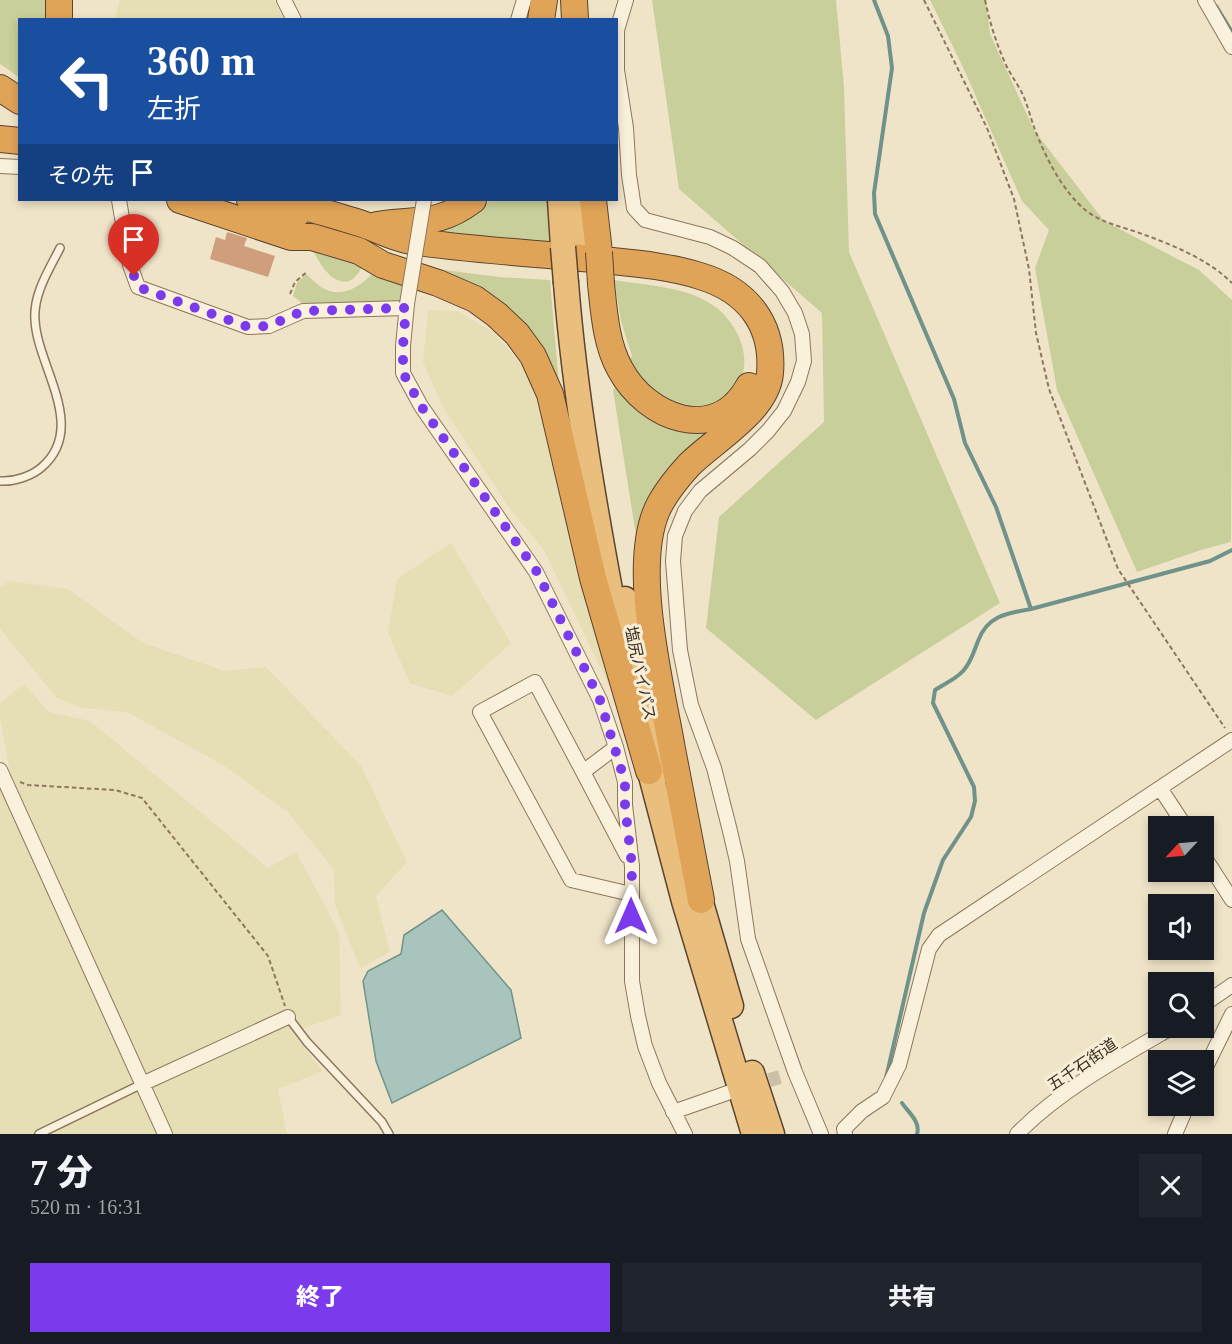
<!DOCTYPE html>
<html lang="ja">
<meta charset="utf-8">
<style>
body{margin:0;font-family:"Times New Roman","Noto Sans JP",serif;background:#20242c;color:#f1f3f6;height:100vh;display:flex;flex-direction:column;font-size:22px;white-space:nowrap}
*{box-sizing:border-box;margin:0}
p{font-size:20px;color:#9ea1a6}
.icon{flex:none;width:33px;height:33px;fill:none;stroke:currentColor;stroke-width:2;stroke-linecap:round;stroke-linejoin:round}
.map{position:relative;height:1134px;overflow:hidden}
.details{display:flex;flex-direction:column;background:#171b24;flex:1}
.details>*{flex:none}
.guide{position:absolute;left:18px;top:18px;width:600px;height:183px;border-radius:0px;box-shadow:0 3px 9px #0003;background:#1a4fa0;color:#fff;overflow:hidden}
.needle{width:39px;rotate:244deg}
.tools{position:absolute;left:1148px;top:816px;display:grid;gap:12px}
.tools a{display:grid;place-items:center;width:66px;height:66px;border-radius:0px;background:#171b24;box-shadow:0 3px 9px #0003;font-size:30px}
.pin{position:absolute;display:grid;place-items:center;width:51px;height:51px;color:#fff;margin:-62px -26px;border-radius:50% 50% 50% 0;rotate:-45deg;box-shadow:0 0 6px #0007}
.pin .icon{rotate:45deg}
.me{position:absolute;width:66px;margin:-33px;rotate:0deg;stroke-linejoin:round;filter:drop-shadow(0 0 4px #0008)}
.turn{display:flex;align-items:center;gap:21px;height:126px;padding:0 30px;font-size:27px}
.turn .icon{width:78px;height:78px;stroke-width:2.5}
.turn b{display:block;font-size:42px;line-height:51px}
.then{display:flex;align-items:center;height:57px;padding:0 30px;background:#0003;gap:12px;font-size:22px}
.round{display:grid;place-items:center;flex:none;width:63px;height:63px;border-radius:0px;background:#20242c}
.summary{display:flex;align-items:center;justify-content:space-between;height:102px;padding:0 30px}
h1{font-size:36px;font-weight:800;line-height:45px}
.cta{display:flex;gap:12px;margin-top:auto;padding:12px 30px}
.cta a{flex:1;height:69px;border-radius:0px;background:#7c3aed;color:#fff;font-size:24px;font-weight:800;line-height:69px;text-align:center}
.cta a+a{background:#20242c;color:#f1f3f6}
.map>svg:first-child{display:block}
.farmland{fill:#e6deb5}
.green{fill:#c9cf9b}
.water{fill:#a9c4bc;stroke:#6f938a;stroke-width:1.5}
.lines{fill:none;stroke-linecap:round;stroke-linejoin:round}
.stream{stroke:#6f938a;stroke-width:4}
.building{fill:#cf9f7d}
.minor-tunnel{stroke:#ccc0a6;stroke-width:14;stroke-dasharray:14 7;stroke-linecap:butt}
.service-casing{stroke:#8d765c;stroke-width:10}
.minor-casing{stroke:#8d765c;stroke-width:16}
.trunk-casing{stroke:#5b4430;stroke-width:27}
.motorway-casing{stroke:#5b4430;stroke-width:28}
.path{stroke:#8d765c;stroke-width:2;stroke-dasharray:4.5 3;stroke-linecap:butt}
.service{stroke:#faf1dc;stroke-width:7}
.minor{stroke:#faf1dc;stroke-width:14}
.trunk{stroke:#eabe7c;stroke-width:24}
.motorway{stroke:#e0a458;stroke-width:26}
.minor-bridge-casing{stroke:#8d765c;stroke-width:16;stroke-linecap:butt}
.trunk-bridge-casing{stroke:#5b4430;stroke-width:27;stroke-linecap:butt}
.motorway-bridge-casing{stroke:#5b4430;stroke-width:28;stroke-linecap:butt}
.minor-bridge{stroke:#faf1dc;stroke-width:14}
.trunk-bridge{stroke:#eabe7c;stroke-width:24}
.motorway-bridge{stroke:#e0a458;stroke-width:26}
.route{stroke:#7c3aed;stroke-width:10;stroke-dasharray:0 18}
.labels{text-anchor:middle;stroke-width:6;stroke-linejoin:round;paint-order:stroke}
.street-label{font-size:16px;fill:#3d2e20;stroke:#f7eed8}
</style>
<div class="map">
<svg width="1232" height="1134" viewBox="0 0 1232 1134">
<rect width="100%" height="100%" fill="#f0e4c8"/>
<path class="farmland" d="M120,0H275L284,19H115Z
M428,310L458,311L494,333L522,365L547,417L562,505L610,688L544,550L510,509L443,407L423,362Z
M451,543L511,643L452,696L410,683L388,633L397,579Z
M9,581L68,589L143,643L225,671L266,667L361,766L407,862L376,896L390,952L360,968L335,905L334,870L288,812L223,765L127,712L82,708L57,698L0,629V588Z
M24,684L49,712L90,721L268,868L296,852L339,932L341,1015L292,1032L323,1071L278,1089L287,1134H173L12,783L0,718V703Z
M0,788L131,1078L157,1134H0Z"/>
<path class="green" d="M0,0H51V19L20,20L19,77L0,64Z
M652,0H836L844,87L849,252L1000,603L816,720L706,628L719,517L824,422L822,313L679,189Z
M930,0H986L990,34L1034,130L1104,221L1199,270L1232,300L1231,542L1201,550L1137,572L1057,390L1035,268L1049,230L1022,201L962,65Z
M490,200H547L549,250L426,235L475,214Z
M314,252L362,267C346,299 323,272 314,252Z
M421,267L499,277L550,280L559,385L539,353Z
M375,270L404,279L400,303L307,307L293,296L297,283L306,274C312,279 318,286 325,289C343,299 365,284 375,270Z
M614,280C648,286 690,286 718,309C745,332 758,376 724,398C720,401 714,407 709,408C701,411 673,406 663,406L628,362L632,356L621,321Z
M616,386H620L714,426L637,542L613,390Z"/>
<path class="water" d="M442,910L511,990L521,1038L392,1103L376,1061L363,981L368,971L401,954L404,935Z"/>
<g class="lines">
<path class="stream" d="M874,0L888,36L892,68L874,193L875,214L954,399L965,443L996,507L1031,609
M1216,6L1232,32
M886,1078L924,913L943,860L971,817L975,801L974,787L933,703L935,690C944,684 956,679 963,671C971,663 974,651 978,641C987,616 1007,613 1031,609L1210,561L1232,550
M902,1103C908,1112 921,1122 917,1134"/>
</g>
<path class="building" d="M227,232L247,238L244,246L275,256L268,277L210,259L216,237L225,240Z"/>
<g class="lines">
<path class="minor-tunnel" d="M749,1086L780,1077"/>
<defs>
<path id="service" d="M0,481C14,482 32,476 42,467C88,427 37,366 35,320C33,294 49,270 60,248
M288,1017L307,1042L382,1122L389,1134
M39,1134L142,1084"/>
<path id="minor" d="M284,0L294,20
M626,0L617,30V70L626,128L629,175L634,208L645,220L710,237L733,248L760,266L782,291L795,313L802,334L804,361L798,382L784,411L768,431L750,449L700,491L685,511L675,536L673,561L680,650L691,705L714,768L730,831L737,861L748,939L795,1072L821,1134
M1205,0L1232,47
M518,20L524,0
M0,166L20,167
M119,200L130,265L138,287L248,327L269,326L303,311L406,308
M407,304L403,346V373L421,406L536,572L600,700L616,747L625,782V805L632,866V981L638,1016L645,1046L659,1083L685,1134
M616,747L583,772L627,856
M0,770L165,1134
M583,772L535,682L480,712L571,880L631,894
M1160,788L1185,826
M1203,855L1232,900
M1203,1005L1232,985
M1203,1073L1232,1014
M142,1084L288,1017
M673,1112L733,1091
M845,1134L844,1129L862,1111L883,1097L899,1065L929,949L939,935L1232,740
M1017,1134C1059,1091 1119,1058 1171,1028
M1175,1134L1187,1106"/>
<path id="trunk" d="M560,200L563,247
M577,200L579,250
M566,283C575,397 595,510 616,622
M625,599L663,770
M645,753L684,901L754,1134
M697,889L731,1006
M752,1073L772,1134"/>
<path id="motorway" d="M59,0V20
M574,0L575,20
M541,20L544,0
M0,88L20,101
M0,139L20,141
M180,200L291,237H312L359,251L383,265L438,283L475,299L497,315L517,334L533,356L550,394L593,578L649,771
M250,200L296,215
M281,200C309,209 340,216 368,226C383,232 395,238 411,241C471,250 532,253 593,259C629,263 665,265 700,276C747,290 774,324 770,373C767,411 714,440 689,465C679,476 669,488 661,502C628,558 661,685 672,749C682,799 691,850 701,900
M593,200L599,252
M377,225C417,218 437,227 473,200
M601,284C604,312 606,344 620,369C646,418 716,446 749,386"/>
</defs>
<use href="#service" class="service-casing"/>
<use href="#minor" class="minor-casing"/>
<use href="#trunk" class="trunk-casing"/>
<use href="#motorway" class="motorway-casing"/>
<path class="path" d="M924,0L987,128L1014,199L1029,269L1036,333L1049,389L1118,569L1225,728
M985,0C990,23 996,43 1006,65C1010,74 1017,83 1022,93C1027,103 1030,116 1034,127C1045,157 1068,204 1098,218C1113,226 1130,229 1145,235C1175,246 1209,260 1232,283
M290,294L295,282L308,271
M20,782L28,785L115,790L142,798L268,956L285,1006"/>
<use href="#service" class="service"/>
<use href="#minor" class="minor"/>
<use href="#trunk" class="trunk"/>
<use href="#motorway" class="motorway"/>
<defs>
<path id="minor-bridge" d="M407,304L424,200"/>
<path id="trunk-bridge" d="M563,247L566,283"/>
<path id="motorway-bridge" d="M599,252L601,284"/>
</defs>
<use href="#minor-bridge" class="minor-bridge-casing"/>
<use href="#trunk-bridge" class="trunk-bridge-casing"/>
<use href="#motorway-bridge" class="motorway-bridge-casing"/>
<use href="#minor-bridge" class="minor-bridge"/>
<use href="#trunk-bridge" class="trunk-bridge"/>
<use href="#motorway-bridge" class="motorway-bridge"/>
</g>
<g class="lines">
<path class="route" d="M134,276L138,287L248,327L269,326L303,311L406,308L403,346V373L421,406L537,572L600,700L625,782V806L632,866L631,916"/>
</g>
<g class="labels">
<g class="street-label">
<text transform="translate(641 673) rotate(78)" y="6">塩尻バイパス</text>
<text transform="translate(1082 1064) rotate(-34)" y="6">五千石街道</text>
</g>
</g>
</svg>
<div class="tools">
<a><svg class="needle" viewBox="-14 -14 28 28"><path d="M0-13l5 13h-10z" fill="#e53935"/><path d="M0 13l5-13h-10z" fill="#9ea1a6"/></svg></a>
<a><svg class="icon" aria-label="sound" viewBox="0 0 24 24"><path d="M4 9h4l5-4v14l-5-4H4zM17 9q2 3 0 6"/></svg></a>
<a><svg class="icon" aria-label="search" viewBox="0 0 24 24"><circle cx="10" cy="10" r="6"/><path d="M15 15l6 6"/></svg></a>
<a><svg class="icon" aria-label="layers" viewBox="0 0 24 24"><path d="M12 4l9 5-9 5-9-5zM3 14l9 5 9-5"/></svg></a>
</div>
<div class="pin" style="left:134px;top:276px;background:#d93025"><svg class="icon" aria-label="arrive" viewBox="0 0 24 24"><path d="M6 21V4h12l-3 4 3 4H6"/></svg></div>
<svg class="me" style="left:631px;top:916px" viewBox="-20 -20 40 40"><path d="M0-17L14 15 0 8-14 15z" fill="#7c3aed" stroke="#fff" stroke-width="4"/></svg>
<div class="guide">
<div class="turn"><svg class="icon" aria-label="left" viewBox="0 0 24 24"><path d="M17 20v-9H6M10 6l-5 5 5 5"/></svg><div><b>360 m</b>左折</div></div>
<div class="then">その先<svg class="icon" aria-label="arrive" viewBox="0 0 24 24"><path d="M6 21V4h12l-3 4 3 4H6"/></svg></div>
</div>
</div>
<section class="details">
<div class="summary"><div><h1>7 分</h1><p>520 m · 16:31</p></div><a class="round"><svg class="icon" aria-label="close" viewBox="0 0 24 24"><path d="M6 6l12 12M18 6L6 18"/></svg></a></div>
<div class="cta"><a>終了</a><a>共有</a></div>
</section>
